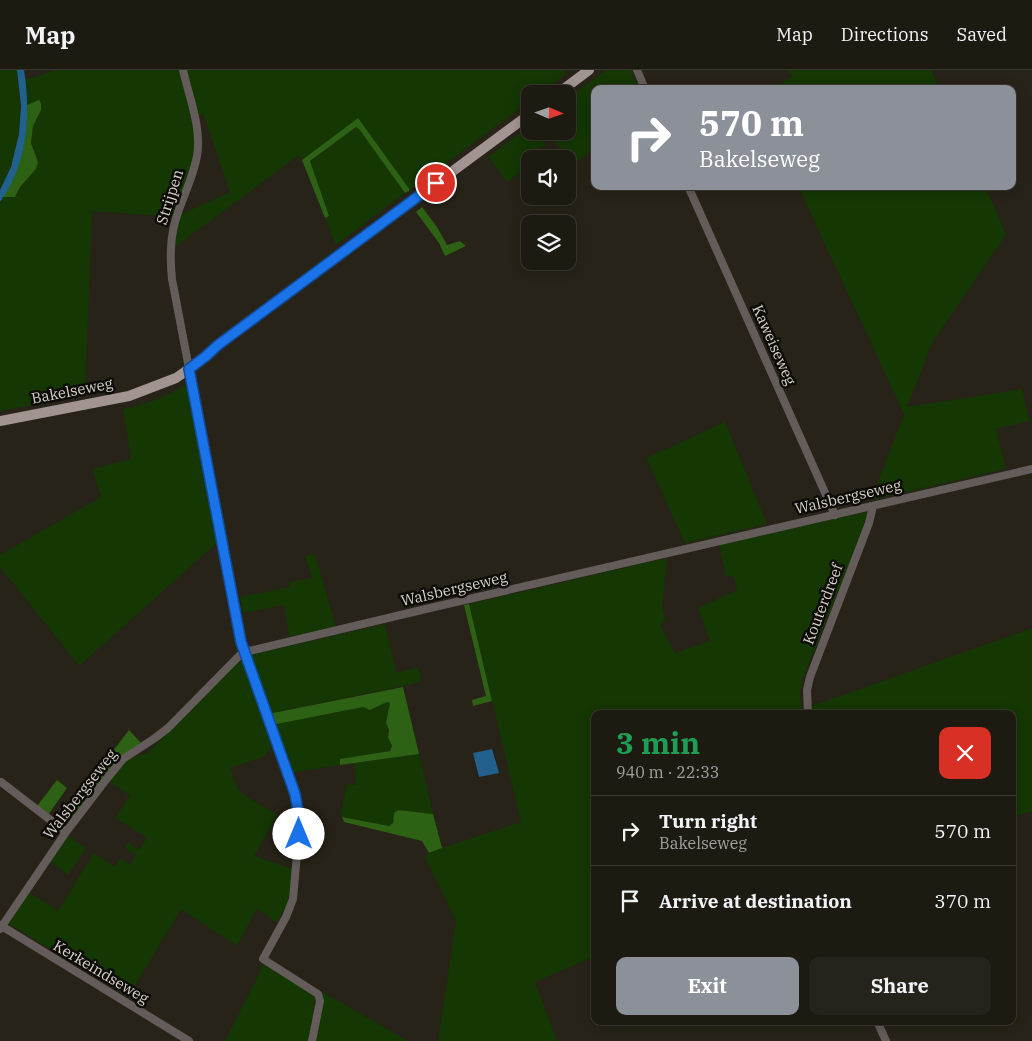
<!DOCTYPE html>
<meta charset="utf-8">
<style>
body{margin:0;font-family:"IBM Plex Serif",serif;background:#25231b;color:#f1f3f6;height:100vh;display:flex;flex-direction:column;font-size:19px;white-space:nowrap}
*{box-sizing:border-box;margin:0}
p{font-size:16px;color:#a0a19f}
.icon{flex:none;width:28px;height:28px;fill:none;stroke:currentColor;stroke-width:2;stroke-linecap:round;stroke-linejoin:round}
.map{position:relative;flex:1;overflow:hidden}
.drawer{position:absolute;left:591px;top:640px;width:425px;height:315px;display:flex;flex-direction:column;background:#1d1a12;border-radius:10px;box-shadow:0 2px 12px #0003,0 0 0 1px #3b3832}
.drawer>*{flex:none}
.top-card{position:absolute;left:591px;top:15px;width:425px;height:105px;border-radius:10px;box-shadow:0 2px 12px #0003,0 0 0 1px #3b3832;background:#8c9099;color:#fff;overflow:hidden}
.needle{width:32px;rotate:92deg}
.controls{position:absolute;left:521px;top:15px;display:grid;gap:10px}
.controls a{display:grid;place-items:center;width:55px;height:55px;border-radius:10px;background:#1d1a12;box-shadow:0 2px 12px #0003,0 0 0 1px #3b3832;font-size:25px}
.pin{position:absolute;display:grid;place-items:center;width:42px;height:42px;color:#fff;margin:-21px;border:2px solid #fff;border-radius:50%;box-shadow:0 1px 5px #0007}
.me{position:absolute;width:55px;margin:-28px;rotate:0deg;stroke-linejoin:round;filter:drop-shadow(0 0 4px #0008)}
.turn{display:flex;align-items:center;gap:18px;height:105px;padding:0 25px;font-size:22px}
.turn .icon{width:65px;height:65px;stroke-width:2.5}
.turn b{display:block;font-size:35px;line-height:42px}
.round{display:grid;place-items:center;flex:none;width:52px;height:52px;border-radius:10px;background:#25231b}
.head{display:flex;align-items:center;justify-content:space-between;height:85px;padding:0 25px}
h1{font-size:30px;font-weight:700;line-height:38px;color:#1e9e55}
.primary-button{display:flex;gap:10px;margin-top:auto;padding:10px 25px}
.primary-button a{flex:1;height:58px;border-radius:10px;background:#8c9099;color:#fff;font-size:20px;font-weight:700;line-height:58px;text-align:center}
.primary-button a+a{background:#25231b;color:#f1f3f6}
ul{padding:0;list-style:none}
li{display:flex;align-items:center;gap:15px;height:70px;padding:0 25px;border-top:1px solid #3b3832}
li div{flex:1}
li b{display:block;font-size:19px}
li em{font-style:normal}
header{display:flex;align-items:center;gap:30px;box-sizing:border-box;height:70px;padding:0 25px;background:#1d1a12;border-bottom:1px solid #3b3832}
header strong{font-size:24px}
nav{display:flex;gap:28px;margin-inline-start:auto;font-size:18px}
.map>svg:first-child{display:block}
.green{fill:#143703}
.forest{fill:#2d6113}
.water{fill:#22608d}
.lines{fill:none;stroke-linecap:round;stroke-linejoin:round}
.minor{stroke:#635c5a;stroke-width:8}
.major{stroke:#a29491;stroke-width:10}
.route-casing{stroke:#114b97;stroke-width:12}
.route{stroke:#1a73e8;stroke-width:9}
.labels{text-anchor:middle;stroke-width:5;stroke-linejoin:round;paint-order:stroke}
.street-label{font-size:15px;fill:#d6d3cc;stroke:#0e0c08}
</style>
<header>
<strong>Map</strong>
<nav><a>Map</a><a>Directions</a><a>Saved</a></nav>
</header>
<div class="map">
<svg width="1032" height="971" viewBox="0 0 1032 971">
<rect width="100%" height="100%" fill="#272318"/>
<path class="green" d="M0,0H17C23,42 21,82 0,120Z
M56,0H180L194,62L195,88L174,147L92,141L85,325L0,341V132L3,127H15L20,117L36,99L38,92L31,73L33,56L41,40L36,31L27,35L25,10Z
M187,0H564L566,4L540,24H530V31L410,120L358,49L302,90L299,85L175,177L178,152L182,144L230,122L203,43L198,46Z
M606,0H631L639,19H595V77L574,95L549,64L542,70L546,75L539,78L542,87L540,89H530V101L523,105L521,102L507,112L488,87L530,56V61H568V28Z
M788,0H931L940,19H772L792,6Z
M356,57L359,59L405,123L336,175L325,148L329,146L310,91Z
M798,116H985L1006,165L933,271L907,337L1022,319L1029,351L996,359L1006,399L871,430L904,344Z
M185,315L188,320L195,347L218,472L79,596L0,497V485L101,427L92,399L131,389L123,339C146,335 165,327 185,315Z
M725,352L767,454L685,473L646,388Z
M869,441L851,490L803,608L800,623L802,640L792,644H595V886L535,912L557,971H438L456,851L424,786L442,778L521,752L469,534L667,488L662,538L666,550L660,555L675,583L710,571L698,538L737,520L734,507L726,506L719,475Z
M315,484L336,557L289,567L284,535L243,543L240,527L290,517L289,512L312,508L305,486Z
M385,554L396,603L418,597L421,612L268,644L255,606L251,585Z
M1032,558V741L1013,747L1012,644H810L809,637Z
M241,588L273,675L263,687L230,698L237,718L246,726L277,745L254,786L293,799L291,825L277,853L257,838L237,876L181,839L128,927L9,854L29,822L58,841L94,783L115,797L120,788L130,795L136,785L125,778L128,772L139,780L147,768L115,748L130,726L109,711C124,693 125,688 148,683Z
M387,631L390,632C389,646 384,664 392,676L390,681L340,689V695L290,703L272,655L363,637L370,640Z
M419,684L433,744L398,740L394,744L393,753L389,756L342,747L341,743L347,714L356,715L354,693Z
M68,766L86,778L68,805L50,791Z
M264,894L312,922L315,927L309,971H225Z
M317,919L408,971H315L320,923Z"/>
<path class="forest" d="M39,30L41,33V40L33,56L31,73L38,92L36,99L20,117L15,127H3C20,100 28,67 27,35Z
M358,48L410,120L405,123L359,59L356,57L310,91L329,146L325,148L302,90Z
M422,137L437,157L447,175L460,171L466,176L445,186L439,173L416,142Z
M469,534L492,631L473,636L472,630L486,626L464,535Z
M403,617L419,684L340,695V689L390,681L392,676L388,667L389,660L386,653L390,633L387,632L370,640L363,637L272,655L268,644Z
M129,660L141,673L117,691L71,750L67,744V741Z
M57,710L67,718L48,745L37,736Z
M398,740L433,744L442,778L429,783L422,771L344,752L342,747L389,756L393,753L394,743Z"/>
<path class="water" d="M17,0H24C31,44 28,94 0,132V120L11,97L19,64L21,36Z
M492,679L499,703L479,707L473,683Z"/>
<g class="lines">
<path class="minor" d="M183,0C189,27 202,58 197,86C193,109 181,130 175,152C170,170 170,190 172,209L241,572L295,724L300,751L293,829L286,847L263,889L318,924L320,931L312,971
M637,0L645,19
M688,116L835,445
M808,644L807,620L810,607L869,453L873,436
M1,712L66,762
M0,855L189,971
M0,859L66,762L105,711L123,689L155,668L168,658L240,585L245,582L430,538L1032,399
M877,951L886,971"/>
<path class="major" d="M557,24L589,0
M0,351L129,326L176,308L206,287L218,275L530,44"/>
</g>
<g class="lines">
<defs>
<path id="route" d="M299,764L300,751L295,724L241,572L189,299L206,286L218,275L436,113"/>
</defs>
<use href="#route" class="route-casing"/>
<use href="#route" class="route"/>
</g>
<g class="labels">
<g class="street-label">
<text transform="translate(170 127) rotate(-72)" y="5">Strijpen</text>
<text transform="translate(774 275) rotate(66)" y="5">Kaweiseweg</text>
<text transform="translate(72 321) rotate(-11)" y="5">Bakelseweg</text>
<text transform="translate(848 427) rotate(-13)" y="5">Walsbergseweg</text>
<text transform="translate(454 519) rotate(-13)" y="5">Walsbergseweg</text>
<text transform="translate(823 534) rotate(-69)" y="5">Kouterdreef</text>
<text transform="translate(80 724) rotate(-52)" y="5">Walsbergseweg</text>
<text transform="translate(101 902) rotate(31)" y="5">Kerkeindseweg</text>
</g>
</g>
</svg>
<div class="controls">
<a><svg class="needle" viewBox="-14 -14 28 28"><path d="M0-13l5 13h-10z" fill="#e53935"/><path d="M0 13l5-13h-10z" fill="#a0a19f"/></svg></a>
<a><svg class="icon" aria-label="sound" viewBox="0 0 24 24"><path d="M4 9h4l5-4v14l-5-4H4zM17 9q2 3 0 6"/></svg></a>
<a><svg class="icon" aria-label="layers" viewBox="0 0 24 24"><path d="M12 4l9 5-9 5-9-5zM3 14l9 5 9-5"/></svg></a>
</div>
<div class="pin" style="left:436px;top:113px;background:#d93025"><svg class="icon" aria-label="arrive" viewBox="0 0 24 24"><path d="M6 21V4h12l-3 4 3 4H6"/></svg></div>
<svg class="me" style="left:299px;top:764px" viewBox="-20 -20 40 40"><circle r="19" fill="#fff"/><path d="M0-13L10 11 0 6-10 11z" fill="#1a73e8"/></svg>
<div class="top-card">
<div class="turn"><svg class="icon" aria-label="right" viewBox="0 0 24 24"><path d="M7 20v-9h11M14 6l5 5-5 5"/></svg><div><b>570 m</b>Bakelseweg</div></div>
</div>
<section class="drawer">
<div class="head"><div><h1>3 min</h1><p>940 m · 22:33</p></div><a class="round" style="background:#d93025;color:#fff"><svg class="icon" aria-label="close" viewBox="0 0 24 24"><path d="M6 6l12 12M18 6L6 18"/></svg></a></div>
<ul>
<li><svg class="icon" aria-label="right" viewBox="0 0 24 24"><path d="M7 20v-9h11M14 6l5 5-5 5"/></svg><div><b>Turn right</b><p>Bakelseweg</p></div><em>570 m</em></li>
<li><svg class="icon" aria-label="arrive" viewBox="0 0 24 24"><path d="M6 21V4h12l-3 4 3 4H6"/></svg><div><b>Arrive at destination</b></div><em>370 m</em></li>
</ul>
<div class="primary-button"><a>Exit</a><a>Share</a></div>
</section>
</div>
